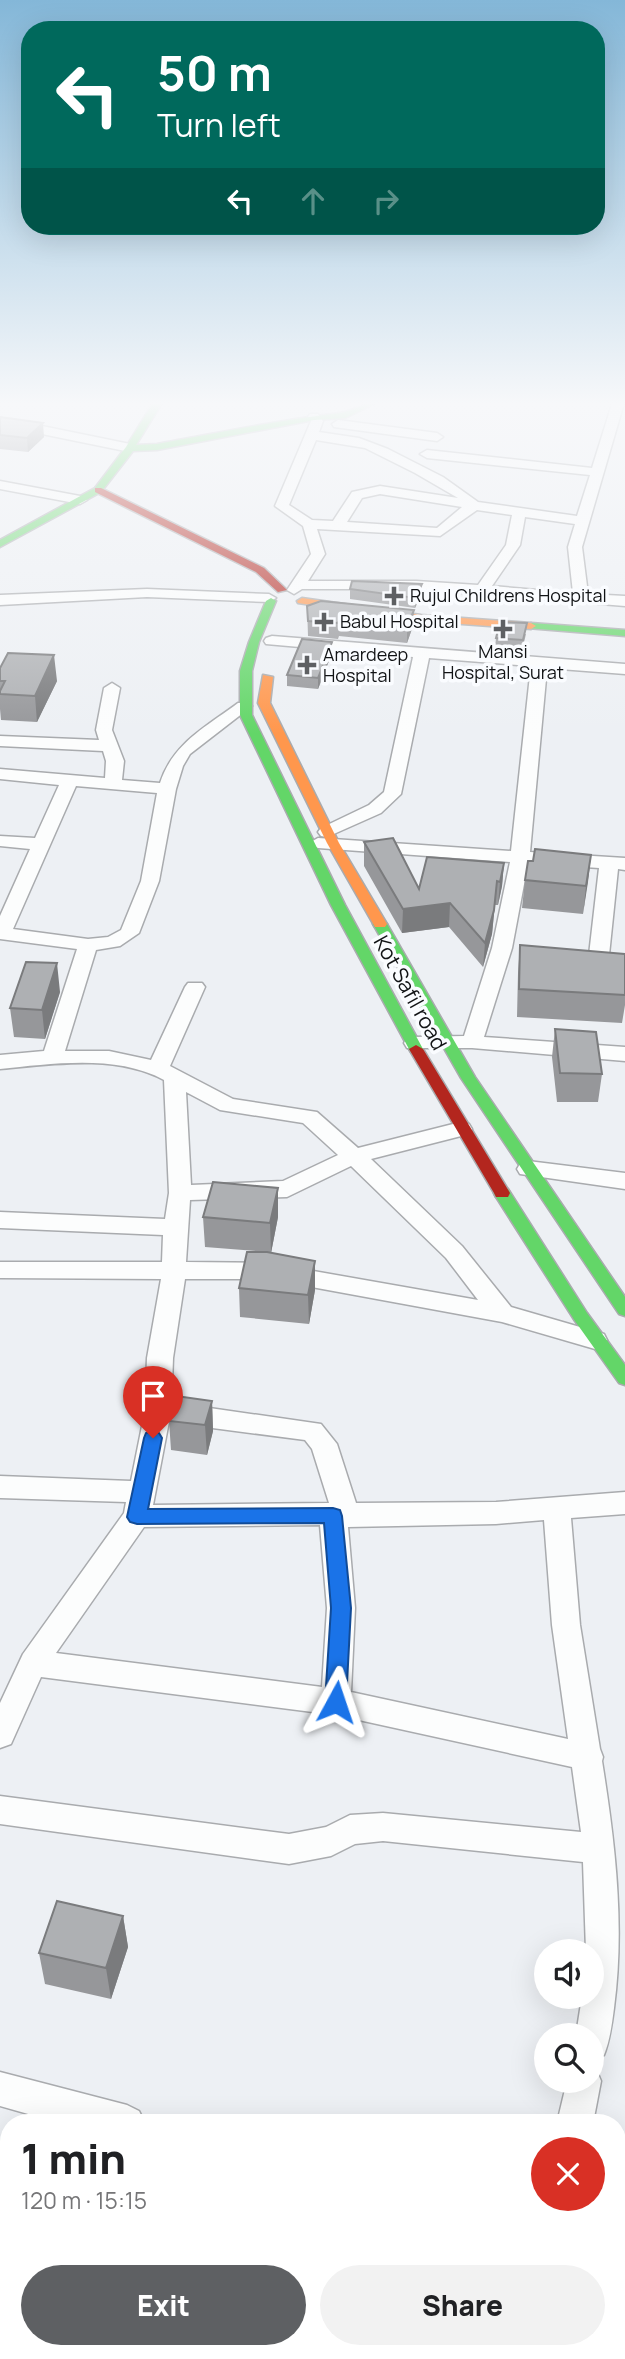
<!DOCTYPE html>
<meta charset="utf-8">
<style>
body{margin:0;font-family:Manrope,sans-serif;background:#f2f2f2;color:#202124;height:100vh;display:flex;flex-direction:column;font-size:26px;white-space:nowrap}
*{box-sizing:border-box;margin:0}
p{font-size:23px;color:#757577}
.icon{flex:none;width:38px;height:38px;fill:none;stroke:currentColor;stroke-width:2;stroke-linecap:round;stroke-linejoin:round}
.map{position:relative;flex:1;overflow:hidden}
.panel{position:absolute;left:0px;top:2114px;width:626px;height:245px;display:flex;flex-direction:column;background:#fff;border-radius:28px 28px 0 0;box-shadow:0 7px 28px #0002}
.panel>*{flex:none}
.hud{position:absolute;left:21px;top:21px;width:584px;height:214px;border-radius:28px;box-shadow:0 7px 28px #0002;background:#00695c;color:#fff;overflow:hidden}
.controls{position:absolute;left:534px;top:1939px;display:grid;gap:14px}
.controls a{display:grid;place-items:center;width:70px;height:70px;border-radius:50%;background:#fff;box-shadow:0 7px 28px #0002;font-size:35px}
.pin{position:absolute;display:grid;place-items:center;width:60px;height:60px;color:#fff;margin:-72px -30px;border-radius:50% 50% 50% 0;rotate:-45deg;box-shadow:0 0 7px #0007}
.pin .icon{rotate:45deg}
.me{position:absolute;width:77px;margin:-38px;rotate:5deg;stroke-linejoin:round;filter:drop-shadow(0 0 5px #0008)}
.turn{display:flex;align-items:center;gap:24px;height:147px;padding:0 21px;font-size:32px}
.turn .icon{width:91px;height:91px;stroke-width:2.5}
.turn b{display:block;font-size:49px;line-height:60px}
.lanes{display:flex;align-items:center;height:66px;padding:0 21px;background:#0003;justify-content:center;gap:35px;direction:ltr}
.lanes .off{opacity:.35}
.round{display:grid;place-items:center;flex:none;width:74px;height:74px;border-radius:37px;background:#f2f2f2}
.headline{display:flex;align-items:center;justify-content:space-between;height:119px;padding:0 21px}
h1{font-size:42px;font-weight:800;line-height:52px}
.action{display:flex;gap:14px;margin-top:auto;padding:14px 21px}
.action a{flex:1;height:80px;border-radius:42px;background:#5e6063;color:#fff;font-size:28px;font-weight:800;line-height:80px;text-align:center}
.action a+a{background:#f2f2f2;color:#202124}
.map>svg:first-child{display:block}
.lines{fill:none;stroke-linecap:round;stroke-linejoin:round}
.street-casing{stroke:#a9abae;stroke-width:3}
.fast-casing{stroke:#a9abae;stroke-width:3}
.slow-casing{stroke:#a9abae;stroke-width:3}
.jam-casing{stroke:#a9abae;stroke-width:3}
.street{fill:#fcfdfd;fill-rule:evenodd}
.fast{fill:#63d668;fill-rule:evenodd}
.slow{fill:#ff974d;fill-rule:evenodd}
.jam{fill:#b3261e;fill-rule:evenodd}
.wall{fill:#96979a}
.shaded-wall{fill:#7a7b7d}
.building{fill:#aeb0b3;stroke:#7a7b7d;stroke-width:2}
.route{fill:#1a73e8;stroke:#114b97;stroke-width:2}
.poi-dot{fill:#5e6063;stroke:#fafcff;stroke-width:2.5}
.labels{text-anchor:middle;stroke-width:7;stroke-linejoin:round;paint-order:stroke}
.far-poi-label{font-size:18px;fill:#111315;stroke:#fafcff;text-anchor:start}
.street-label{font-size:21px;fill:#111315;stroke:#fafcff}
</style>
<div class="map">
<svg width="625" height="2359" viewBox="0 0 625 2359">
<rect width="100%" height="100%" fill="#edf0f4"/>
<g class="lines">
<defs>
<path id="street" d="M624,403L582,547L588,594L625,596V606L416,589H302L294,594L287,590L311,554L303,526L275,506L311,421L308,417L310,414H318L323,421L319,432L359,438L388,449L443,477L478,502L577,516L590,475L427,458L420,454L427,450L592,468L612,404ZM316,440L365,448L415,473L458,498L380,486L352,492L333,521L312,520L289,505ZM380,494L462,507L437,528L347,522L362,498ZM477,510L512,515L506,545L478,585L416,581H308L325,554L317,529L440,536ZM525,517L575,524L568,547L573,593L492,586L520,545Z
M338,420L437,433L443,437L437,441L334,427L332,424Z
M0,421L42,426L130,444L136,448L130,452L42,434L0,429Z
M0,481L80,496L87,500L80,504L0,489Z
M147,589L269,594L276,598L269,602L147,597L0,605V595Z
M272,636L625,664V674L547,668L530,852L625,858V870L618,869L609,955L606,959H592L589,955L599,868L528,863L512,948L484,1037L625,1047V1061L472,1048H407L404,1043L407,1038L414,1037L464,1036L492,948L510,862L318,848L309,843L318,838L511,851L531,666L429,658L401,794L381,813L327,837L321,836L318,832L321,828L369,805L384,792L413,657L266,644L264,641L266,638Z
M112,683L120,688L112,730L124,761L122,780L160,783C173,743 206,727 238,703H250L252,706L190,754L183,766L176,789L159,881L139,933L120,946L96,950L65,1051H109L151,1060L185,987L188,983H202L205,987L170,1066L233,1099L317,1112L358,1148L461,1122L469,1124L472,1129L469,1134L371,1159L462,1246L511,1307L604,1334L607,1340L604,1346L595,1349L502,1322L268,1279H185L173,1358L171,1411L182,1404L321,1424L337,1444L356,1503L496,1502L625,1492V1514L571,1518L580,1625L600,1749L603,1757L602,1761C615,1842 625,1925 614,2008C612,2024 610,2040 604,2055L592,2060V2035H576L582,1997H592V1951H586L583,1862L383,1841L355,1844L331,1856L289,1864L0,1824V1796L289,1834L326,1827L350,1815L383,1813L581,1832L572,1767L336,1715L41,1677L11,1744L0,1748V1703L23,1654L124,1513L126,1502L0,1498V1476L131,1481L145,1411L147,1358L161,1279L0,1278V1262H162L163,1235L0,1228V1212L165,1219L169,1193L164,1080C116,1054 52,1064 0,1069V1055L44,1051L77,949L0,939V916L30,849L0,846V836L35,838L59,785L0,779V769L105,778L106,761L103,751L0,746V736L99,740L96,730L104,688ZM76,786L157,793L141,881L121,930L108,937L88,939L13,929ZM186,1092L220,1110L303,1123L338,1155L283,1181L191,1185ZM351,1166L446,1258L478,1300L268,1263L186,1262L190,1200L287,1197ZM170,1416L173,1421L182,1424L305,1440L312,1449L329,1503L153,1505ZM544,1520L552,1625L568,1739L351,1692L355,1608L348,1527L496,1524ZM320,1525L327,1608L322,1687L56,1653L144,1527Z
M528,1161L625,1173V1189L520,1174L517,1169L520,1164Z
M592,2067L596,2069L601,2081L593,2123H557L567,2081H592Z
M0,2072L127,2105L139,2111L145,2123H60L0,2106Z
M618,2245L625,2248V2286L618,2283Z
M77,2350H142L145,2359H81Z
M483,2350H521L519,2359H481Z"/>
<path id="fast" d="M153,403H162L136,445L157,444C218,433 278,420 340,413C353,411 362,403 376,403L345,418L314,420L157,450L133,451L101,492L0,547V540L95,488L126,447Z
M271,598L276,601L259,642L252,671V715L345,905L423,1049L421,1052H411L409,1049L331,905L240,715V671L249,642L266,601Z
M531,623L625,630V636L527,628L526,626Z
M380,920L387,924L475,1077L625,1297V1316L619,1314L461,1078L373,924Z
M502,1188L508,1189L587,1313L625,1365V1385L619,1383L575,1321L496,1197L494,1193Z"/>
<path id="slow" d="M302,598L421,615L531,623L536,626L531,629L421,621L298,603L297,601Z
M263,675L273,677L270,703L339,843L387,924L385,927H375L327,843L258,703Z"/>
<path id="jam" d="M95,488H101L264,568L287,590L278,592L256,572L95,492Z
M416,1045L423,1049L510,1193L508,1197H496L494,1193L409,1049Z"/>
</defs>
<use href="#street" class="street-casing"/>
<use href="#fast" class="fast-casing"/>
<use href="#slow" class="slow-casing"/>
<use href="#jam" class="jam-casing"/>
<use href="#street" class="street"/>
<use href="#fast" class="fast"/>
<use href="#slow" class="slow"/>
<use href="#jam" class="jam"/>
</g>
<path class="wall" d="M0,417L44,437L28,452L0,449Z
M422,584L421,595L415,608L350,599V589Z
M307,606L413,626L407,643L339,636L338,639L308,636Z
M526,634L522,651L495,649L496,638Z
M332,642V653L318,689L287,686V675Z
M0,668L57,681L37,722L1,720L0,709Z
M364,842L419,889L504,863L502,886L498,905H495L492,934L483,967L449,927L402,933L364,866Z
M591,855L583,914L522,908L525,880L533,861Z
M520,945L625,954V1005L622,1023L517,1017L518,973Z
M60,992L45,1039L14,1037L10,1008Z
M555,1029L602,1074L598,1102H557L552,1057Z
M278,1188V1217L271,1253L315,1290L309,1324L240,1317L239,1288L267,1252L205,1247L203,1217Z
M212,1401L213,1431L207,1455L171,1450L169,1421Z
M123,1916L128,1947L111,1999L45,1984L39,1953Z"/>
<path class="shaded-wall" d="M43,423L44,437L28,452L27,438Z
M422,584L421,595L415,608V598Z
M414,610L413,626L407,643V627Z
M332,642V653L318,689V678Z
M54,655L57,681L37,722L35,696Z
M591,855L588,882L583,914L586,886Z
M504,863L502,886L498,905L500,882Z
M497,881L492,934L483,967L485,943Z
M450,903L449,927L402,933L403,909Z
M57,963L60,992L45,1039L42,1010Z
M278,1188V1217L271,1253L270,1223Z
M315,1261V1290L309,1324L308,1295Z
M212,1401L213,1431L207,1455L205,1425Z
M123,1916L128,1947L111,1999L106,1968Z"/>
<path class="building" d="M0,417L43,423L27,438L0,435Z
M352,581L422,584L415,598L350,589Z
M321,601L414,610L407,627L339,621L338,623L308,621L307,606Z
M500,622L527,623L523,640L496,638Z
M302,639L332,642L318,678L287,675Z
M8,653L54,655L35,696L0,694V691L5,681H0V668Z
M393,838L419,889L427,857L504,863L500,882L497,881L494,910L485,943L450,903L403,909L364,842Z
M535,849L591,855L586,886L525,880L528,861H533Z
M520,945L625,954V995L519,989Z
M26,962L57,963L42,1010L10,1008Z
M555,1029L596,1032L602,1074L560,1073Z
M213,1182L278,1188L270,1223L203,1217Z
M247,1252H267L315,1261L308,1295L239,1288Z
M176,1396L212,1401L205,1425L169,1421Z
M57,1901L123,1916L106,1968L39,1953Z"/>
<linearGradient id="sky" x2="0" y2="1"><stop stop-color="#84b7d8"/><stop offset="0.55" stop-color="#f7f8fa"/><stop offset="1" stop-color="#f7f8fa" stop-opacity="0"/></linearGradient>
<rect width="625" height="734" fill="url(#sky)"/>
<path class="route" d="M153,1431L159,1433L162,1438L148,1509L333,1508L340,1510L342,1516L351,1608L346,1702L343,1708L336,1711L328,1708L325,1702L331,1608L324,1523L137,1524L130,1522L127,1517L144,1438L146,1433Z"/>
<g class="poi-dot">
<path d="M390.5 585.5h7v7h7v7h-7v7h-7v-7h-7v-7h7z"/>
<path d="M320.5 611.5h7v7h7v7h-7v7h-7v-7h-7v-7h7z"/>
<path d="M499.5 618.5h7v7h7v7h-7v7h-7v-7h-7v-7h7z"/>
<path d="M303.5 654.5h7v7h7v7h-7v7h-7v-7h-7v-7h7z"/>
</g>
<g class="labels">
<g class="far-poi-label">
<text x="410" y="602">Rujul Childrens Hospital</text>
<text x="340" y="628">Babul Hospital</text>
<text x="503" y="658" text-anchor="middle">Mansi<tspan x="503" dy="21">Hospital, Surat</tspan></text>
<text x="323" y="661">Amardeep<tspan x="323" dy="21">Hospital</tspan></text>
</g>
<g class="street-label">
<text transform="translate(410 993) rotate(61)" y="7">Kot Safil road</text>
</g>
</g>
</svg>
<div class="controls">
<a><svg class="icon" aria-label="sound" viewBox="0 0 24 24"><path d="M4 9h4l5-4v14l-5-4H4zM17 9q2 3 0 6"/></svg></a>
<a><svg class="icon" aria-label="search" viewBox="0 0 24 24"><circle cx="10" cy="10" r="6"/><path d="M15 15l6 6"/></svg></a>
</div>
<div class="pin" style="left:153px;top:1438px;background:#d93025"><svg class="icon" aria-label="arrive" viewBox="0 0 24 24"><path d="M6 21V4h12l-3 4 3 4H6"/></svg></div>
<svg class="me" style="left:336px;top:1702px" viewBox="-20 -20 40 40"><path d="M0-17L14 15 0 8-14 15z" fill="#1a73e8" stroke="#fff" stroke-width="4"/></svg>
<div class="hud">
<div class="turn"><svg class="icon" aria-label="left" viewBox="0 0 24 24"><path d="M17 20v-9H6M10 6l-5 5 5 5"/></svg><div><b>50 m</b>Turn left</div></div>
<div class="lanes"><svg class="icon" aria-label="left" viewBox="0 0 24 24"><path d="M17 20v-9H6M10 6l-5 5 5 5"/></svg><svg class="icon off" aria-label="ahead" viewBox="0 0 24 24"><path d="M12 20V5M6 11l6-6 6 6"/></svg><svg class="icon off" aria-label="right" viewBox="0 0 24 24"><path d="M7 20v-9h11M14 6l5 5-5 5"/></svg></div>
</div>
<section class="panel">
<div class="headline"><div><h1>1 min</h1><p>120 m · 15:15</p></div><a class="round" style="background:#d93025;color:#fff"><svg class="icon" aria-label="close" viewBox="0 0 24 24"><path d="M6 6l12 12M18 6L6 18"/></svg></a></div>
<div class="action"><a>Exit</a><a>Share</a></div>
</section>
</div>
